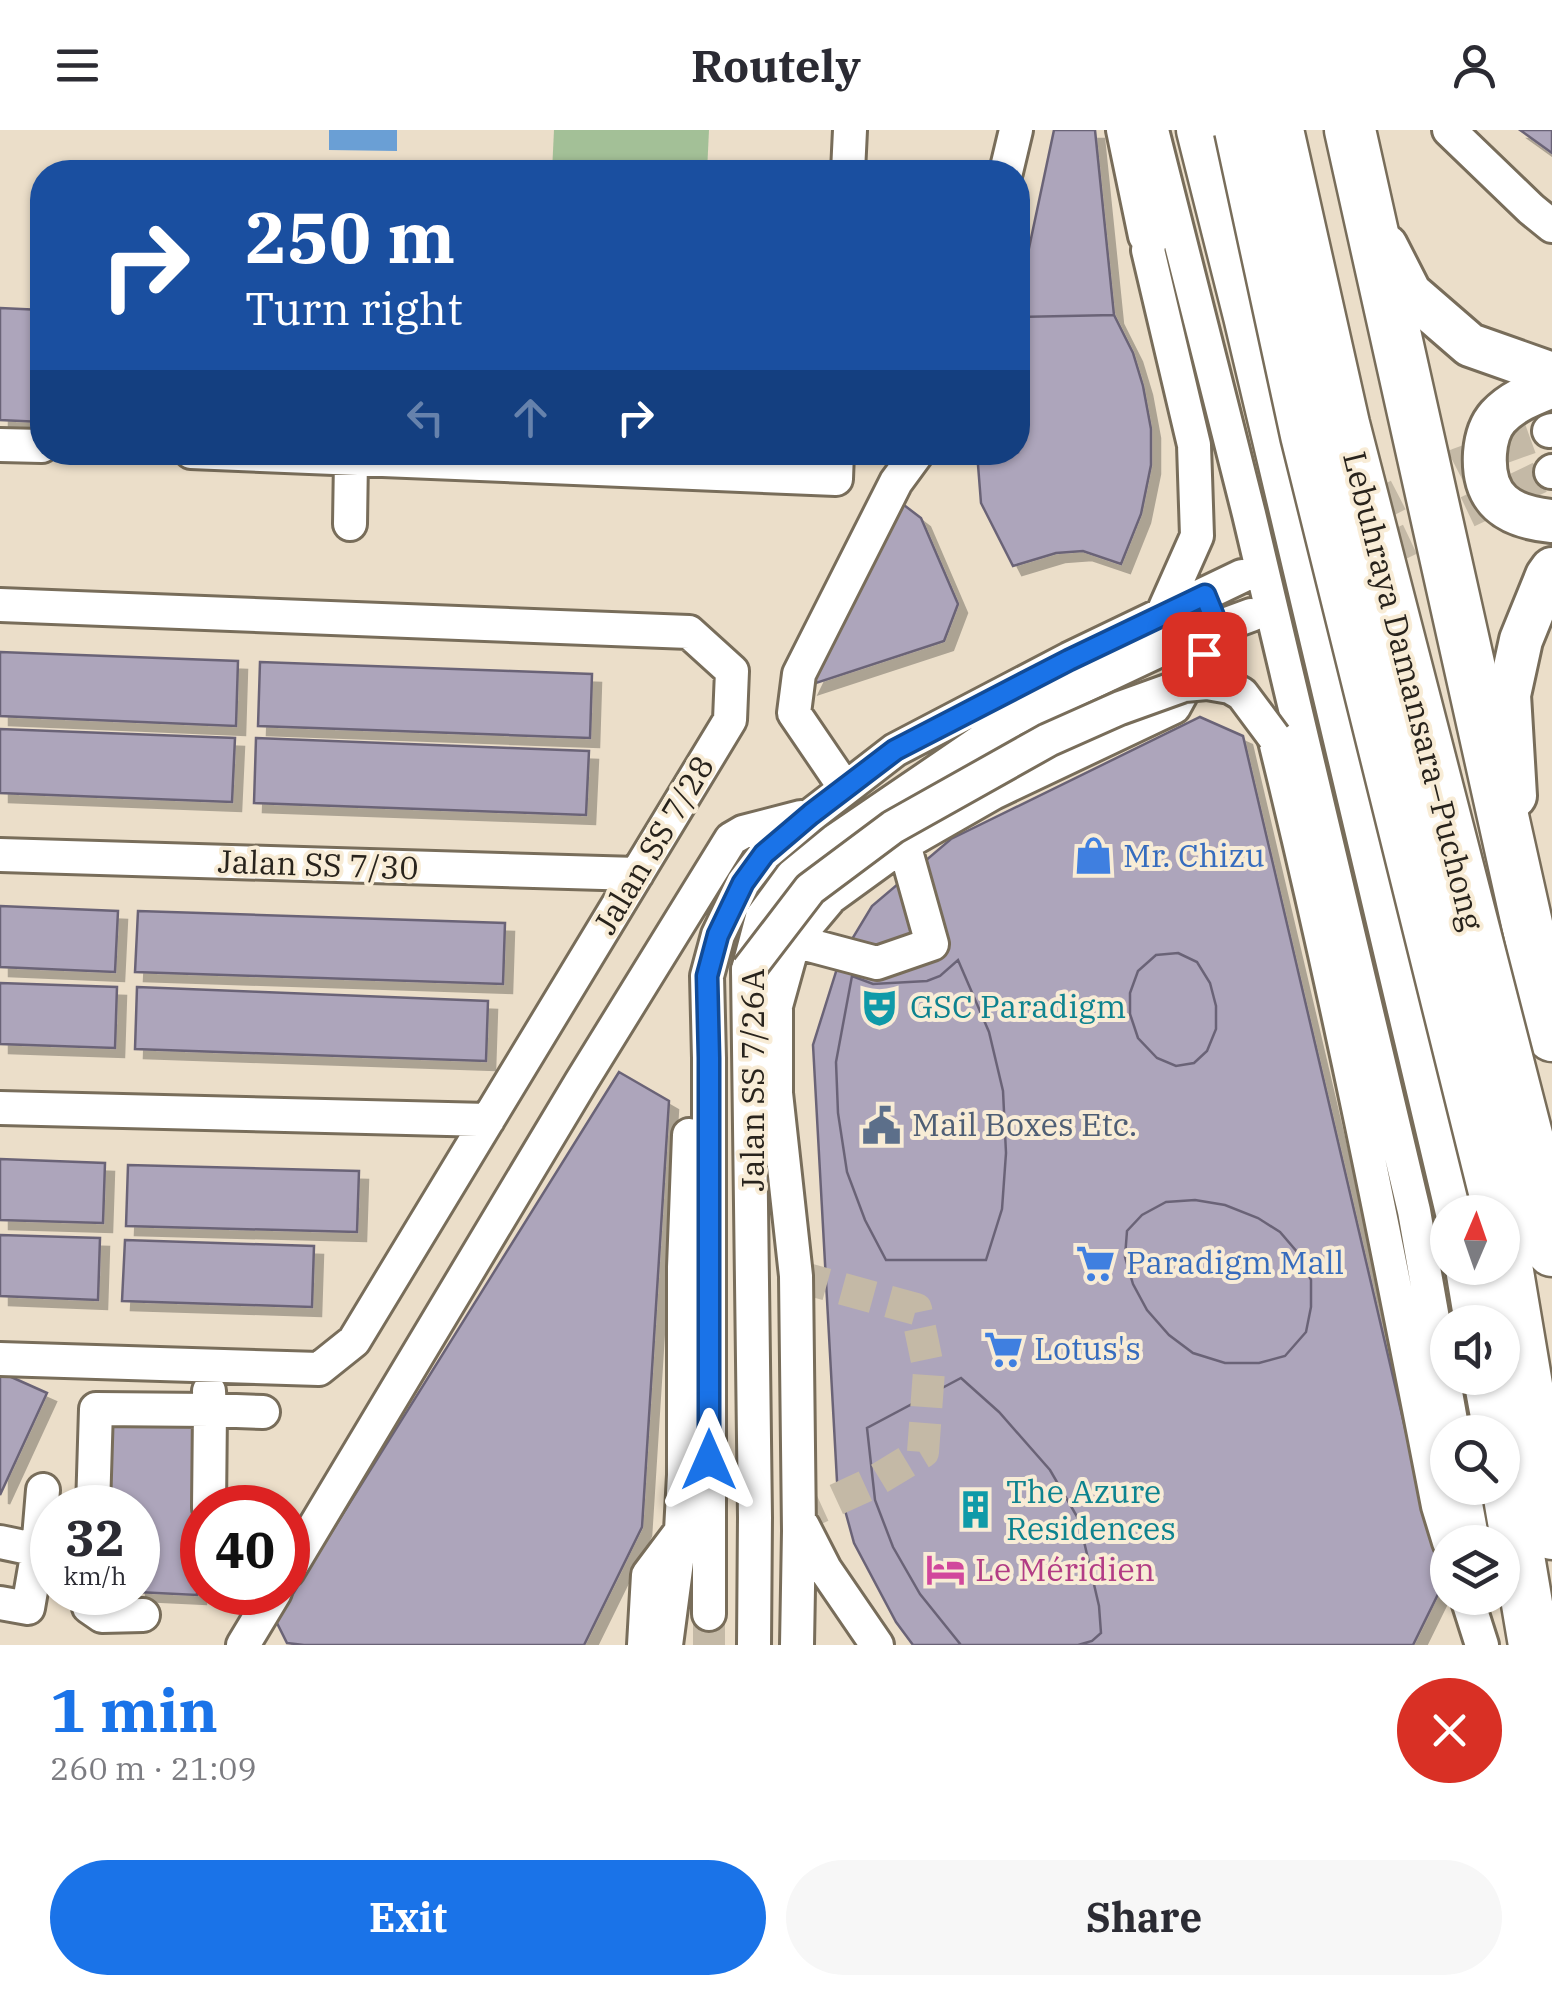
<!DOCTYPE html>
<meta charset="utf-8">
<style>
body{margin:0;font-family:"IBM Plex Serif",serif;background:#f7f7f7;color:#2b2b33;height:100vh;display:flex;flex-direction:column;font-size:38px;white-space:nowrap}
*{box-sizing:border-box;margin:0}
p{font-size:32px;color:#7c7c81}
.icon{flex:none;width:55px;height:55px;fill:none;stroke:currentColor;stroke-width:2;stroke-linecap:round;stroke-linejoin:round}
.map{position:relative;height:1515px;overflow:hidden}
.side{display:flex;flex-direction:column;background:#fff;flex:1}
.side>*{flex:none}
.hud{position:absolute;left:30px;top:30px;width:1000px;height:305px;border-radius:40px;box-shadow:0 2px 8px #0004;background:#1a4fa0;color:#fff;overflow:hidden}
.needle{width:65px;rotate:2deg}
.buttons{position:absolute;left:1430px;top:1065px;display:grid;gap:20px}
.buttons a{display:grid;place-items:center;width:90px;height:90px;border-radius:50%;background:#fff;box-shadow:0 2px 8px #0004;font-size:50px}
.speed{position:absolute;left:30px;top:1355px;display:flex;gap:20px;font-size:50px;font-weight:700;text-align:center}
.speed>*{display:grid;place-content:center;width:130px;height:130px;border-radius:50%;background:#fff;box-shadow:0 2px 8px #0004;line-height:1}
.speed small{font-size:25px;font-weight:400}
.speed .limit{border:15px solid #d22;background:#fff;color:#111}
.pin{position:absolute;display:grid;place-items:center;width:85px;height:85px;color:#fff;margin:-42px;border-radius:20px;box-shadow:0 5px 15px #0006}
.me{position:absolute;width:110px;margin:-55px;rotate:0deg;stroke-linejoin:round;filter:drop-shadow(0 0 8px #0008)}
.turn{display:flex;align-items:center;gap:35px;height:210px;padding:0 50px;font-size:45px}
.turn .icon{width:130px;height:130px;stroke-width:2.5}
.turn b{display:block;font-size:70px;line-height:85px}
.lanes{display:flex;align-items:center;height:95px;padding:0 50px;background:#0003;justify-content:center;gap:50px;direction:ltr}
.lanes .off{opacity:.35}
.round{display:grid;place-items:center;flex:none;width:105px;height:105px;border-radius:52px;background:#f7f7f7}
.summary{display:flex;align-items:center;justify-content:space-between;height:170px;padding:0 50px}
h1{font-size:60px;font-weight:800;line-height:75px;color:#1a73e8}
.button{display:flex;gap:20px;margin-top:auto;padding:20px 50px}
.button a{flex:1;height:115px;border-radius:60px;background:#1a73e8;color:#fff;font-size:40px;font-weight:800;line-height:115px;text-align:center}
.button a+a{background:#f7f7f7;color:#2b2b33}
header{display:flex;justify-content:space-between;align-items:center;height:130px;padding:0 50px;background:#fff;font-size:45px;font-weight:800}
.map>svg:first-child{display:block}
.green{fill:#a3c097}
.water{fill:#6a9fd5}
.building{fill:#ada5bb;stroke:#6b6477;stroke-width:2.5;filter:url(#shadow)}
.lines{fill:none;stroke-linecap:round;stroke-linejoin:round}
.minor-tunnel{stroke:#c4b9a6;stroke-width:32;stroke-dasharray:32 16;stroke-linecap:butt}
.minor-casing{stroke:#786d5a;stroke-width:38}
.major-casing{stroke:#786d5a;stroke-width:48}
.highway-casing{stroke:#786d5a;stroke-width:55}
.minor{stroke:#fff;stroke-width:32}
.major{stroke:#fff;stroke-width:42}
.highway{stroke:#fff;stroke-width:50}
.minor-bridge-casing{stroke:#786d5a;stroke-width:38;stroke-linecap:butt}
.highway-bridge-casing{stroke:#786d5a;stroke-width:55;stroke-linecap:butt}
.minor-bridge{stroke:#fff;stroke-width:32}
.highway-bridge{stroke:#fff;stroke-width:50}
.route-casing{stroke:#114b97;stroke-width:25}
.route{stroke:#1a73e8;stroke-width:18}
.labels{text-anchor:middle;stroke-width:8;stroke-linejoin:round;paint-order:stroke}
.street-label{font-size:32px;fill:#28231c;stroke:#f8ecd6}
.shop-label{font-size:32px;fill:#366cbe;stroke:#f8ecd6;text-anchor:start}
.culture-label{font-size:32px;fill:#0d838f;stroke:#f8ecd6;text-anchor:start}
.service-label{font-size:32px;fill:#4e5e75;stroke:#f8ecd6;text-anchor:start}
.hotel-label{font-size:32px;fill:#b23c85;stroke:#f8ecd6;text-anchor:start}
</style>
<header><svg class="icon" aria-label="menu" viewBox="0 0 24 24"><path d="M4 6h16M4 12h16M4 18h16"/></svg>Routely<svg class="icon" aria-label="person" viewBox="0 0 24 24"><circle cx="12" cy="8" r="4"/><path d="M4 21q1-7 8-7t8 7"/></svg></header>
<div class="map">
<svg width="1552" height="1515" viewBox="0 0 1552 1515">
<defs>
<filter id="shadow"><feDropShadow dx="9" dy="9" stdDeviation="0" flood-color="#0004"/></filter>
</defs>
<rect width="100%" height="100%" fill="#ebdec9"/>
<path class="green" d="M554,0H709L707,42H552Z"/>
<path class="water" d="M329,0H397V21L329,20Z"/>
<path class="building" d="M1054,0H1095L1114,185L1018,187V170Z
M1520,0H1552V23Z
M0,178L42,180V292L0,290Z
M1114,185L1133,223L1143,256L1151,299V335L1141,384L1121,434L1083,421L1056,423L1013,436L981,373L977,322H1018V187Z
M900,372L921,388L958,474L944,511L810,555Z
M0,522L238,531L236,596L0,586Z
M260,532L592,544L590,608L258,596Z
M1200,587L1243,606L1442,1456L1413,1515H913L896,1492L854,1413L837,1351L813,915L840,829L872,776L951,709Z
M0,599L235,608L232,672L0,663Z
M256,608L589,621L586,685L254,673Z
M0,776L118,781L115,842L0,837Z
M138,781L505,793L503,854L135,842Z
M1178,823L1197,832L1210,853L1216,876V899L1207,921L1194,933L1176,936L1157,928L1138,908L1130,884V863L1138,841L1156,825Z
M958,830L989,902L1003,961L1006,1023L1002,1079L986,1130H886L865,1090L847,1042L838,983L836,932L852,846L873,854L927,851L940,846Z
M0,853L117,857L115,918L0,914Z
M137,857L488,871L486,931L135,919Z
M619,942L669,971L642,1397L584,1515H304L287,1513L276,1491Z
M0,1029L105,1033L103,1093L0,1090Z
M128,1035L359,1041L357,1102L126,1096Z
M1195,1070L1225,1075L1258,1088L1280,1102L1298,1123L1311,1150V1177L1306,1202L1285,1226L1259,1233H1225L1193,1223L1169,1205L1147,1180L1133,1154L1125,1127L1127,1101L1142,1085L1166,1072Z
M0,1105L100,1108L98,1170L0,1166Z
M125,1110L314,1116L312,1177L122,1171Z
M0,1242L47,1263L0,1365Z
M961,1248L999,1282L1050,1340L1079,1390L1099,1476L1101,1503L1092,1511L1078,1515H961L920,1464L893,1417L875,1370L867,1298Z
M104,1289L204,1293L197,1465L137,1462L138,1378H100Z"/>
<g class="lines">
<path class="minor-tunnel" d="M1242,446L1458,334L1549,301
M1251,485L1551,342
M796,1146L916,1179L929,1241L923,1322L870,1354L798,1387
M709,1515V1484"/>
<defs>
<path id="minor" d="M1123,0L1145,106
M1152,0L1249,384L1414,1081L1453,1302
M1449,0L1531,79L1552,96
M848,42L850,0
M1006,42L1016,0
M1549,301L1552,300
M0,315L42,316
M191,322L836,349L837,322
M1551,342L1552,341
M350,394L351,329
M0,475L689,502L732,541L730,590L354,1211L319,1239L0,1229
M1161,487L1197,406L1194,315L1148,120L1162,56
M1274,607C1337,861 1388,1119 1438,1376L1449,1412
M845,658L794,583L799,544L896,352L918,322
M0,725L637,744
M794,811L877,833L932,814L904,714
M0,978L488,990
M209,1261L210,1280L263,1282
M1463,1358L1473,1412
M93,1378L96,1279L210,1280L209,1378
M803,1396L825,1439L877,1515
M0,1412L38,1420
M288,1441L581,952L731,709L743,702L801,687
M90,1462L89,1477L102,1486L143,1485
M1467,1468L1482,1515
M0,1473L28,1478L38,1420L43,1360
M709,1484V928L707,846L718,805L743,753L765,724L811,685L895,620L1069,529L1242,446
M243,1515L275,1462
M644,1515L648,1445L678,1405
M666,1515L681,1401L684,1345V1137L689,1005
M754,1515L755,1387L748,840L762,787L792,746L836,710L1012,590L1175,513L1251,485
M797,1515L799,1401L796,1146L776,963V876L794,811L831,767L904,714L993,663L1174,577L1218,497"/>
<path id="major" d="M1386,116L1410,163L1470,215L1552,244
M1552,256C1532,264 1513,271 1498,287C1489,297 1486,310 1485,323C1482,370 1508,387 1552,391
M1515,666L1509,565L1521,510L1547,446L1552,439"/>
<path id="highway" d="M1202,0L1249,186L1461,1082
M1350,0L1552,906
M1544,1071L1552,1121
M1502,1106L1552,1404
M1471,1138L1480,1192
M1489,1248L1499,1302
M1502,1326L1534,1515"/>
</defs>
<use href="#minor" class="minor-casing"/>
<use href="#major" class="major-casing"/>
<use href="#highway" class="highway-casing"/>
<use href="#minor" class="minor"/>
<use href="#major" class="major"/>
<use href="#highway" class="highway"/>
<defs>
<path id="minor-bridge" d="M748,840L810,759L893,697L1048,610L1120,578L1184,555L1207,553L1230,557L1242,564L1274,607"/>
<path id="highway-bridge" d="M1240,0L1306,305L1499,1082
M1278,0L1344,294L1544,1071"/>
</defs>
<use href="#minor-bridge" class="minor-bridge-casing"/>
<use href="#highway-bridge" class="highway-bridge-casing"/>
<use href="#minor-bridge" class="minor-bridge"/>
<use href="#highway-bridge" class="highway-bridge"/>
</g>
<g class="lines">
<defs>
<path id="route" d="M709,1330V928L707,846L718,805L743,753L764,724L811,684L895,620L1069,530L1205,465L1218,497L1204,524"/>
</defs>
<use href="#route" class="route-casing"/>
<use href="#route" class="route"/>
</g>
<defs>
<symbol id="shop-bare" viewBox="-9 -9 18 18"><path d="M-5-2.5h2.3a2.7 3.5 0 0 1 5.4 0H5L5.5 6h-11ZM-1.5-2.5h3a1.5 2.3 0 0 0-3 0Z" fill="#3f7fe0" stroke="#f8ecd6" stroke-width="2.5" paint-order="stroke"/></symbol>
<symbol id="theatre-bare" viewBox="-9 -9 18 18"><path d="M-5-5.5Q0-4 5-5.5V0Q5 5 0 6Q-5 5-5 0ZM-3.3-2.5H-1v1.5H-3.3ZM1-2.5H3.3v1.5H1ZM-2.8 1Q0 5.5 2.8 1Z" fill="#0f9aa8" stroke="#f8ecd6" stroke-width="2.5" paint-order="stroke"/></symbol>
<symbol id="civic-bare" viewBox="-9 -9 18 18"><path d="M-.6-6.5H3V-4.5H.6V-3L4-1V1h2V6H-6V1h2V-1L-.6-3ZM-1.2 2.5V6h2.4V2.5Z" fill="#5c6f8a" stroke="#f8ecd6" stroke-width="2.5" paint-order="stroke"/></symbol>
<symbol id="supermarket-bare" viewBox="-9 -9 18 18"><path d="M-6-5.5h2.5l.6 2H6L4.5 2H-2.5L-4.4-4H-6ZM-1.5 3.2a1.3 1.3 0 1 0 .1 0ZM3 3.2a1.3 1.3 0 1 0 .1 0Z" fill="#3f7fe0" stroke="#f8ecd6" stroke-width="2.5" paint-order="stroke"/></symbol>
<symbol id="building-bare" viewBox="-9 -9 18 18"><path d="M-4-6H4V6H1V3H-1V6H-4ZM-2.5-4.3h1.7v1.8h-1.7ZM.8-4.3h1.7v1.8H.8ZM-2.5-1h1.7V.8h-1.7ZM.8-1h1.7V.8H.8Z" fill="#0f9aa8" stroke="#f8ecd6" stroke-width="2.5" paint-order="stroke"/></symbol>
<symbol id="hotel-bare" viewBox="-9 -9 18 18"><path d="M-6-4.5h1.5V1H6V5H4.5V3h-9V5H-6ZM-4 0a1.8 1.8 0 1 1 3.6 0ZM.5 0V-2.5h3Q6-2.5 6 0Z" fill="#d1479c" stroke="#f8ecd6" stroke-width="2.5" paint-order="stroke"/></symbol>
</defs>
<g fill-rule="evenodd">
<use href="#shop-bare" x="1066" y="698" width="55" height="55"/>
<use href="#theatre-bare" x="852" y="850" width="55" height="55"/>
<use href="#civic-bare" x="854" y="968" width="55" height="55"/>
<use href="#supermarket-bare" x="1068" y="1106" width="55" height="55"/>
<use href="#supermarket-bare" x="976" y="1192" width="55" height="55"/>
<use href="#building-bare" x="948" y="1352" width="55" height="55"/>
<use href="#hotel-bare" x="918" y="1412" width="55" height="55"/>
</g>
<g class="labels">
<g class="street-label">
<text transform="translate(1413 561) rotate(76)" y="11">Lebuhraya Damansara–Puchong</text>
<text transform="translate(654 715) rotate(-59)" y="11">Jalan SS 7/28</text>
<text transform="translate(318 735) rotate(2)" y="11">Jalan SS 7/30</text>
<text transform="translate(753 950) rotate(-90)" y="11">Jalan SS 7/26A</text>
</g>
<g class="shop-label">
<text x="1123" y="737">Mr. Chizu</text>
<text x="1126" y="1144">Paradigm Mall</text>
<text x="1034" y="1230">Lotus's</text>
</g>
<g class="culture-label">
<text x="910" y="888">GSC Paradigm</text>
<text x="1006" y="1373">The Azure<tspan x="1006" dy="37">Residences</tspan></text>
</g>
<g class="service-label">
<text x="912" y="1006">Mail Boxes Etc.</text>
</g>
<g class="hotel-label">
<text x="975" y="1451">Le Méridien</text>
</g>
</g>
</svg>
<div class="buttons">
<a><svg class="needle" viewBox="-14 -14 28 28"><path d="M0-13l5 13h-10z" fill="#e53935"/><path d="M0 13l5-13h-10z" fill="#7c7c81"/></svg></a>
<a><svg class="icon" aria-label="sound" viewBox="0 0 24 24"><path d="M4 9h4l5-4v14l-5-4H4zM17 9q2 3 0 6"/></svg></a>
<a><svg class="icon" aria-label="search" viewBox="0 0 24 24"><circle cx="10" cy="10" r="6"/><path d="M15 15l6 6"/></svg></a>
<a><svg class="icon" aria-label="layers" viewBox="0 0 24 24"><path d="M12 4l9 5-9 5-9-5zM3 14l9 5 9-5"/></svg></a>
</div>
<div class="speed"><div>32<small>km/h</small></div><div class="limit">40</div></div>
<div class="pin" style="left:1204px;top:524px;background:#d93025"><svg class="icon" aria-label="arrive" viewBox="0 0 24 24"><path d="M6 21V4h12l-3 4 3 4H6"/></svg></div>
<svg class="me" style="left:709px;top:1330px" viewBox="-20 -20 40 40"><path d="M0-17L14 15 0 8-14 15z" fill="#1a73e8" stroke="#fff" stroke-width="4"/></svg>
<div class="hud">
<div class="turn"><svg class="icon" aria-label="right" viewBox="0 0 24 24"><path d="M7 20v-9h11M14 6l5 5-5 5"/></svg><div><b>250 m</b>Turn right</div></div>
<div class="lanes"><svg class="icon off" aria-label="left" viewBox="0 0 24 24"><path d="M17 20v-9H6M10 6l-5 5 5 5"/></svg><svg class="icon off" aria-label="ahead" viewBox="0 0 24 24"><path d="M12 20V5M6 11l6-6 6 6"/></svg><svg class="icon" aria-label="right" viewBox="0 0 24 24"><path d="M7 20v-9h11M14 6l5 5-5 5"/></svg></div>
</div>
</div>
<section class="side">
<div class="summary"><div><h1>1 min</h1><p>260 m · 21:09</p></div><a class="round" style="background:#d93025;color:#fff"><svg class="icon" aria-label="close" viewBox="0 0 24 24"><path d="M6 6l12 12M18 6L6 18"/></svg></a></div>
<div class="button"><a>Exit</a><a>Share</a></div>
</section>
